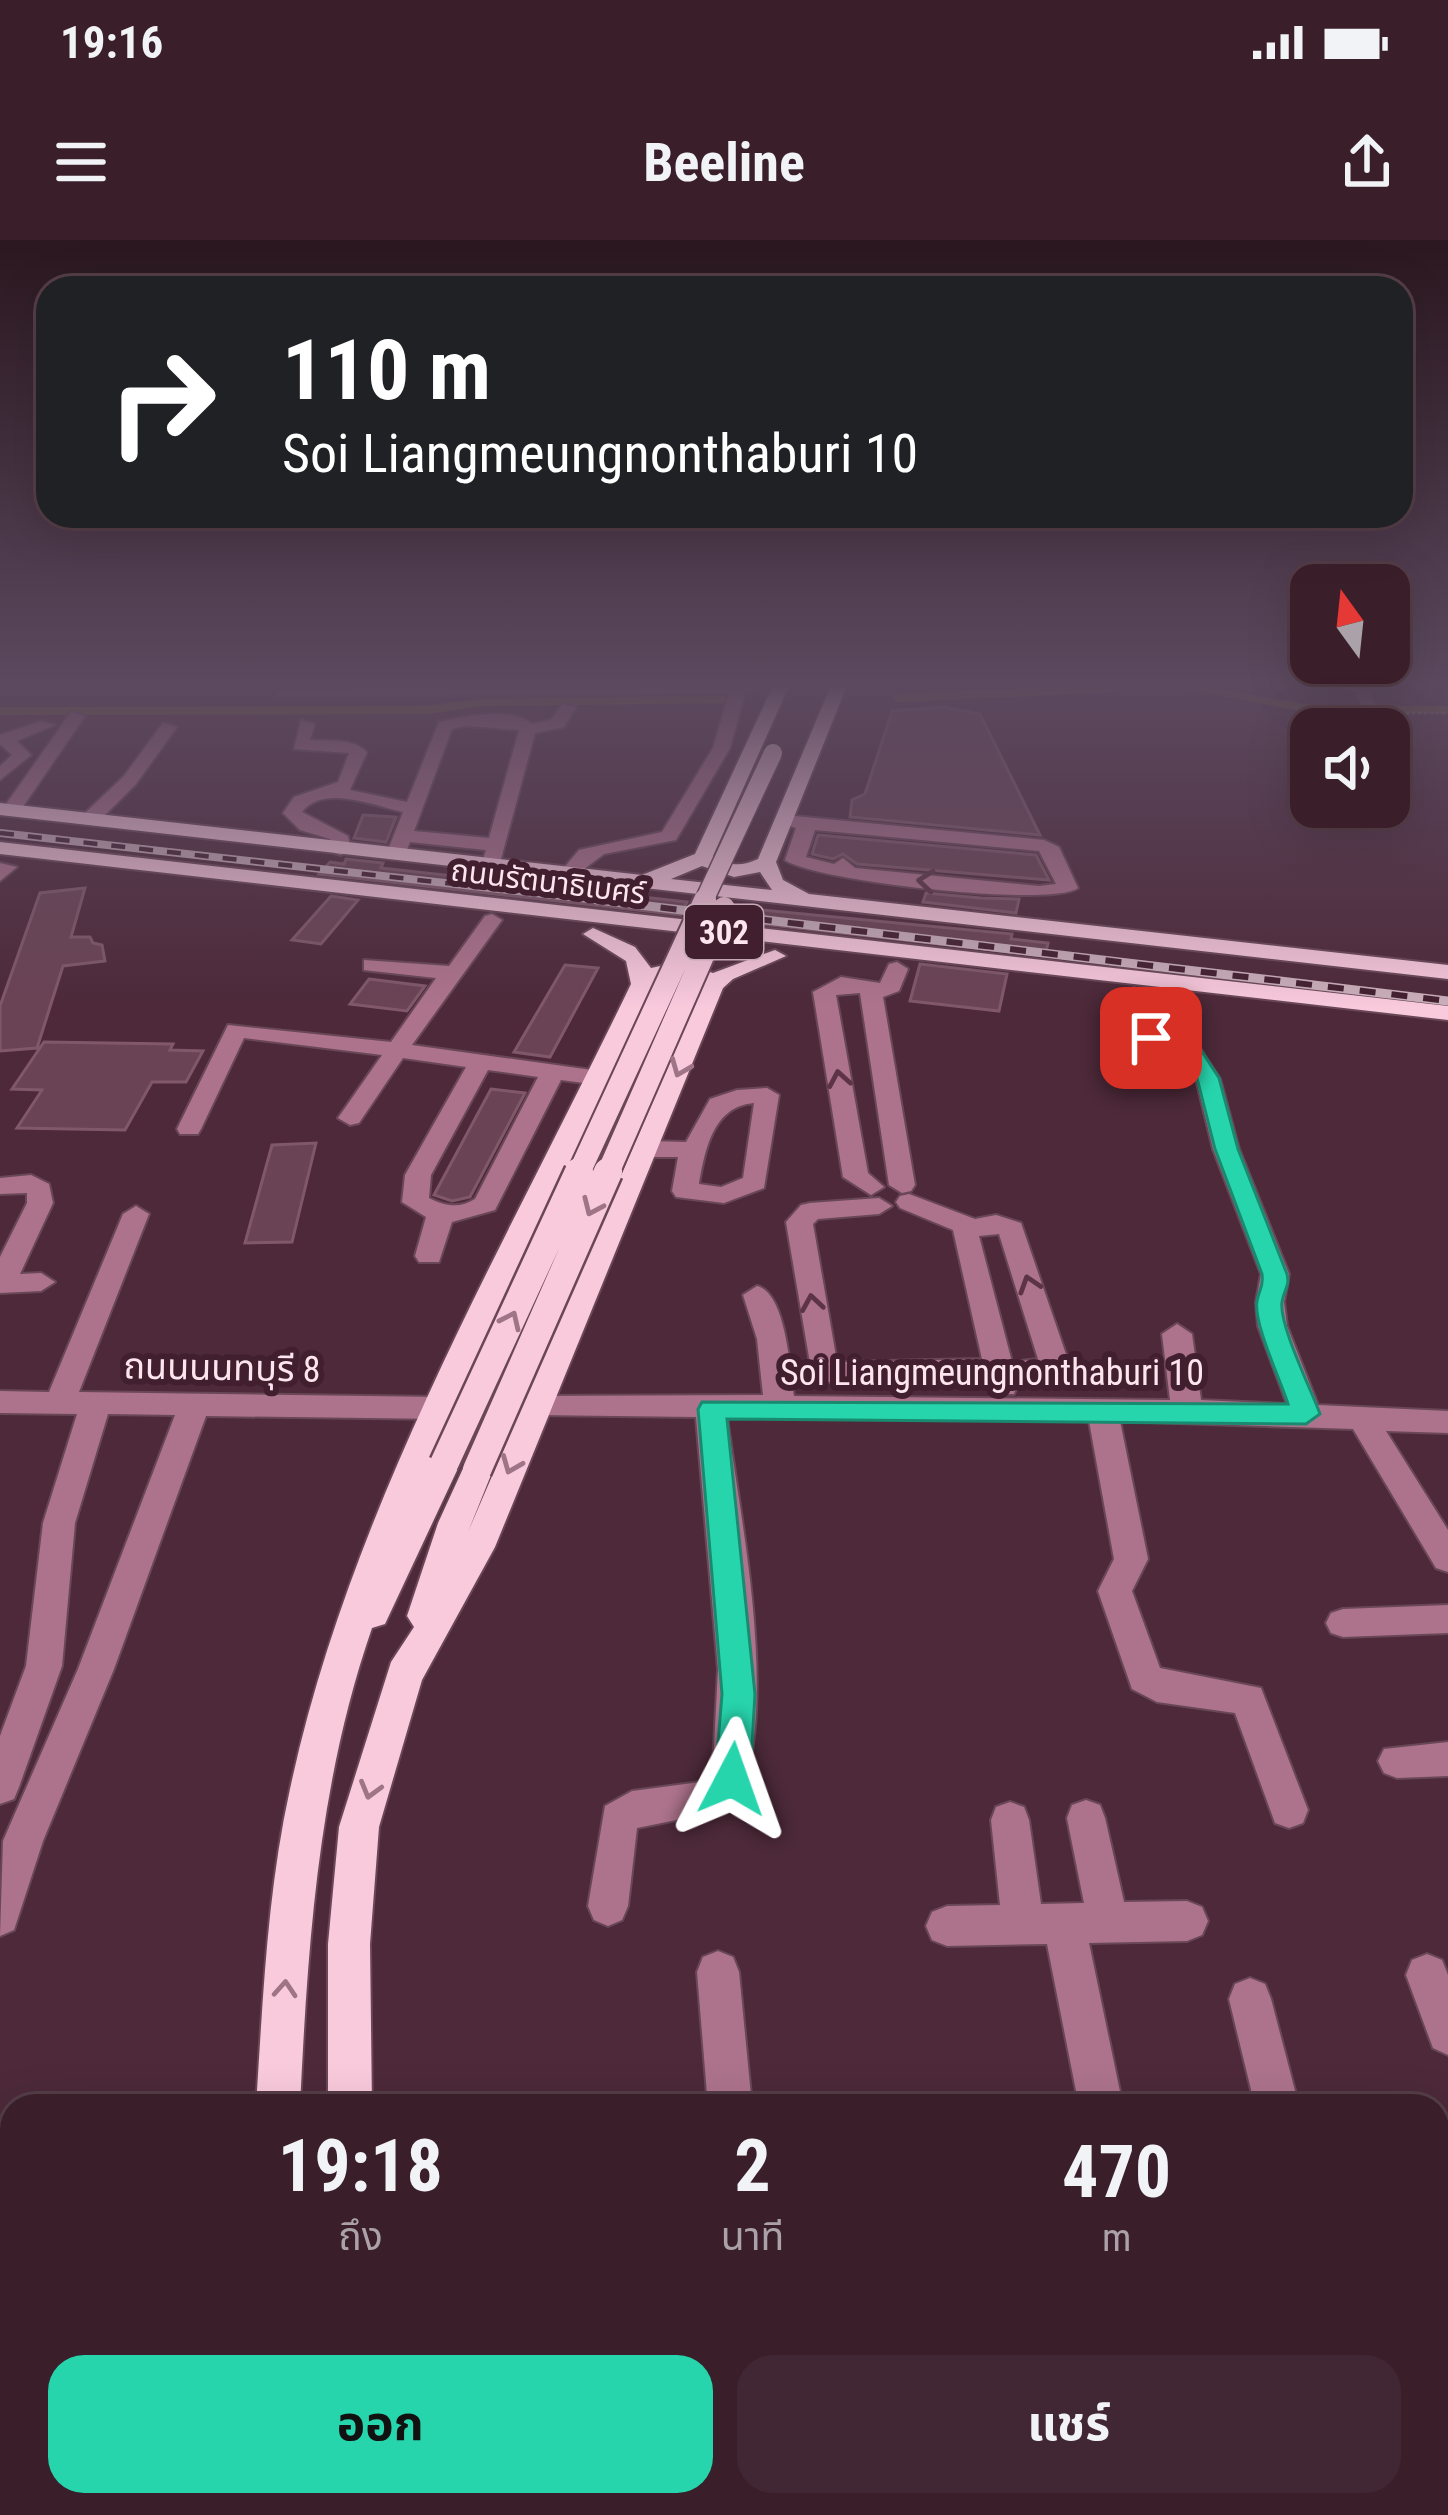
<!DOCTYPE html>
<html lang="th">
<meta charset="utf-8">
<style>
body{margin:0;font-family:"Roboto Condensed","Noto Sans Thai",sans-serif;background:#412733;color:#f1f3f6;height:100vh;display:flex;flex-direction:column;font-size:45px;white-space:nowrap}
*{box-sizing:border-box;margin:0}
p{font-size:39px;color:#aba2a9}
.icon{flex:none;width:66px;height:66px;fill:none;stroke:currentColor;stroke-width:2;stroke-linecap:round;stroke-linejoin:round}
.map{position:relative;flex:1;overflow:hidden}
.side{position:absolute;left:0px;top:1854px;width:1449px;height:423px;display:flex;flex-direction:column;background:#3a1f2b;border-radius:36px 36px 0 0;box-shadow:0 12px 48px #0002,0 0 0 3px #543d47}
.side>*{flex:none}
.top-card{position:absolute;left:36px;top:36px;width:1377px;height:252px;border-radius:36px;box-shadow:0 12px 48px #0002,0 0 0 3px #543d47;background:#202124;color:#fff;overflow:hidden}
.needle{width:78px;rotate:345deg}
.buttons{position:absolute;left:1290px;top:324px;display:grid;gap:24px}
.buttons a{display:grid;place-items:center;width:120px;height:120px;border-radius:24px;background:#3a1f2b;box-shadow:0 12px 48px #0002,0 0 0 3px #543d47;font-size:60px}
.pin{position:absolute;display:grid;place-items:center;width:102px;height:102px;color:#fff;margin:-51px;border-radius:24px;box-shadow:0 6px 18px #0006}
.me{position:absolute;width:132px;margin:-66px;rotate:4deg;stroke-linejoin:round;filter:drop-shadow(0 0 9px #0008)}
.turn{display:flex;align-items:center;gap:42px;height:252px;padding:0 48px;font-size:54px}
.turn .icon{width:156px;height:156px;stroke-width:2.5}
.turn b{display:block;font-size:84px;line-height:102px}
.eta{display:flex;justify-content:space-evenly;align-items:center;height:204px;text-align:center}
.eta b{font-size:72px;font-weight:700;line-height:84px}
.cta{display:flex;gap:24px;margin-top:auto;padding:24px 48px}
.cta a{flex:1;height:138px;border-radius:36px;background:#27d5ad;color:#111;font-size:48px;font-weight:700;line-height:138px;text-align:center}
.cta a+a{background:#412733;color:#f1f3f6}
.status{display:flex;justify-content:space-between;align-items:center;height:84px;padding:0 60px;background:#3a1f2b;direction:ltr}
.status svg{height:33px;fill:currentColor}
header{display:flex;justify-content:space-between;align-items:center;height:156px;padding:0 48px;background:#3a1f2b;font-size:54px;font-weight:700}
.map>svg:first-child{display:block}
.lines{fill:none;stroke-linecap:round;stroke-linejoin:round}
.canal{fill:#747813;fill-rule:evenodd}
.building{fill:#6a4354;stroke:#805869;stroke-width:3}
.minor-casing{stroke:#694756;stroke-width:4}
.major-casing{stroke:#694756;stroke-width:4}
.path{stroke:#ad909c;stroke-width:3;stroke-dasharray:3 3;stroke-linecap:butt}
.minor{fill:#ad738c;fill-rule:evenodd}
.major{fill:#f9c9dc;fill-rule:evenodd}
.rail-far1-casing{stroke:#caafba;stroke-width:8}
.rail-casing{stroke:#caafba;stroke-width:9}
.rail-far1{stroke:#421f2f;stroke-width:4.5;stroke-dasharray:14;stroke-linecap:butt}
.rail{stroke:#421f2f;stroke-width:6;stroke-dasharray:16;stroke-linecap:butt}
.major-bridge-far2-casing{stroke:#694756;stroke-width:21;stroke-linecap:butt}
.major-bridge-far1-casing{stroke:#694756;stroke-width:26;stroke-linecap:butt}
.major-bridge-casing{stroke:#694756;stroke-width:33;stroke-linecap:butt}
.major-bridge-far2{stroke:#f9c9dc;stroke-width:18}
.major-bridge-far1{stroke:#f9c9dc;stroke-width:22}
.major-bridge{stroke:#f9c9dc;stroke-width:28}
.oneway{stroke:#5d3446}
.oneway2{stroke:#9e7486}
.route{fill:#27d5ad;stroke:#198a70;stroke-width:3}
.labels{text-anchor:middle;stroke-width:12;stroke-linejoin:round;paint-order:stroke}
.far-street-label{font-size:30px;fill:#fde5ee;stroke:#421f2f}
.shield{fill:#421f2f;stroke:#c5aab5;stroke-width:3}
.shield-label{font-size:33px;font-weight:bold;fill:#fde5ee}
.street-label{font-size:36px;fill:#fde5ee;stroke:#421f2f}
</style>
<div class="status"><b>19:16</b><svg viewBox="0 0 49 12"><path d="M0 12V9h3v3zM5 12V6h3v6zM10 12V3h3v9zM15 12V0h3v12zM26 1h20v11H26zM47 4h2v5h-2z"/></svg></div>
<header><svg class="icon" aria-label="menu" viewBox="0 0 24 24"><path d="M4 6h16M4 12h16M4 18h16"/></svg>Beeline<svg class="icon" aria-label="share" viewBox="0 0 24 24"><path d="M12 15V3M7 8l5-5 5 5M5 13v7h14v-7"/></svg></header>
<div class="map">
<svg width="1448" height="2275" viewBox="0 0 1448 2275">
<rect width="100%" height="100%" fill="#4d2939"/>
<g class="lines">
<path class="canal" d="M1026,448H1118L1112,452L898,462L892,458L898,454Z
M1182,448H1211L1316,466H1448V474H1316Z
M726,456L731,457V463L481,466L428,474L0,475V467L428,466L481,458Z"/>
</g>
<path class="building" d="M943,467L980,474L1040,595L850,577L852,560L865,554L892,471Z
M363,575L396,577L386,602L354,598Z
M818,595L1036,615L1049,640L857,624L843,614L833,619L812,614Z
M346,619L383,623L381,628L687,662L681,675L319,634L330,622L344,624Z
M85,648L71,697H90L93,703L102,705L105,721L63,726L37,808L0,811V766L40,653Z
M926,653L981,658L1019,659L1016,673L923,662Z
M331,656L358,660L321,704L292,700Z
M740,668L1012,694L1011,699L1048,703L1045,716L736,681Z
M920,724L1007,734L999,771L910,761Z
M565,725L598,728L550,817L514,812Z
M369,739L425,746L407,771L350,764Z
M44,802L173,804L170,810L203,811L186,842H152L125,890L17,888L42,850L12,849Z
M491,849L525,853L470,957L452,961L434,955Z
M316,903L292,1002L245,1003L272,905Z"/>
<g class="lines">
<defs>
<path id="minor" d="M285,448H762L745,453L730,508L676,600L604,614L567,642L557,636L579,610L662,592L713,508L729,453L279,456L277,453Z
M1353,448H1369L1375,467H1363Z
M562,464L576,467L564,487L535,493L498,630L481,626L486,610L410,602L403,619H389L386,615L403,572C374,566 324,544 302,572L348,596L351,609L341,615L334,613L330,599L300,590L283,573L294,557L338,542L349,513L294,509L301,480L315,484L310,500C329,501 353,498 367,512L350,550L407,562L439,482C464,476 512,467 532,484L552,479ZM466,486L519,490L489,598L414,591L452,489Z
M71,472L85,476L18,574H4L2,570Z
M41,481L55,485L17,501L31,515L0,540V526L12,515L0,504V495Z
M163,483L177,487L136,544L97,583H83V575L124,536Z
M784,575L1044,600L1059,607L1078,648C1052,668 814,641 785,620L796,588L775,581ZM815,590L1039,611L1056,644L1039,646L855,628L843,618L834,624L806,617Z
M0,623L17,627L0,641Z
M492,674L502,680L412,805L599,831L611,838L599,845L561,840L495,970L452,982L439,1022H419L415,1016L426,977L402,962L405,935L466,827L403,818L359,883L350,885L338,878L382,815L244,798L201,889L198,894H180L177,889L228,785L391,802L436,738L372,731L364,730V720L449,726L485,676ZM488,830L538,837L475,959C460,969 444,966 429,958L431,935Z
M897,722L908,729L899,751L883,757L915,945L911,951L902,953L889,945L860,753L836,755L868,933L884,947L871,955L843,937L813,752L841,737L880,743L889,724Z
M1134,748L1145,755L1163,796L1199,807L1220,839L1239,909L1289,1034L1284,1062L1287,1086L1318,1165L1448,1171V1193L1386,1191L1448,1290V1332L1436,1328L1353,1189L1120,1181L1148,1319L1132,1351L1160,1428L1261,1448L1308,1570L1303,1583L1289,1588L1275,1583L1235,1473L1157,1462L1132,1449L1098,1351L1114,1319L1089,1181L727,1177C741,1285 781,1469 736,1568L637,1588L628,1666L622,1680L608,1686L594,1680L588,1666L605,1566L632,1551L708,1541L713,1525L718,1429L696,1177L536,1175L525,1172L521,1164L525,1156L763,1155L757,1099L743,1055L757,1046C786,1053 790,1129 794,1156L1170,1160L1162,1094L1177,1084L1192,1094L1201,1160L1287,1164L1258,1086L1256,1062L1261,1034L1213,909L1196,839L1182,817L1141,800L1123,755Z
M767,848L779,855L764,948L724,963L676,957L672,951L678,917H648L635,909L648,901L686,902L710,859L737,850ZM754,863L743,938L721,947L699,944C705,910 713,866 754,863Z
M31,935L49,944L53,963L20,1034L41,1033L55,1042L41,1051L0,1053V1017L27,963V953L0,954V938Z
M909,954L975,979L996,975L1021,983L1069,1123C1059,1140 1036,1145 1018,1144L1014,1154H992L986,1140L834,1144L812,1135L786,982L801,965L810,963L879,958L892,966L879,974L818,979L813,984L837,1122L982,1119L953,990L900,968L896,962L900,956ZM999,994L1038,1119L1012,1122L979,996Z
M136,966L149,974L79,1152L442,1157L453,1160L457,1168L453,1176L442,1179L206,1176L114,1429L43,1601L14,1690L0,1696L3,1601L78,1429L175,1175L108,1174L75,1283L62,1426L19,1547L14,1559L0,1564V1496L26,1426L43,1283L77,1174L0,1173V1151L49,1152L123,974Z
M1448,1365V1393L1343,1397L1331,1393L1326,1383L1331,1373L1343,1369Z
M1448,1502V1536L1397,1538L1384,1533L1378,1521L1384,1509Z
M1086,1560L1100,1565L1105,1578L1124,1662L1187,1661L1202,1667L1208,1681L1202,1695L1187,1701L1089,1703L1123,1866H1079L1047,1704L947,1706L932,1700L926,1686L932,1672L947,1666L1000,1665L991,1580L996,1567L1010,1562L1024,1567L1029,1580L1041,1664L1084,1663L1067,1578L1072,1565Z
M718,1711L733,1717L739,1732L752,1866H708L697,1732L703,1717Z
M1427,1714L1442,1720L1448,1735V1815L1433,1808L1406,1735L1412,1720Z
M1250,1738L1265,1744L1271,1759L1299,1866H1255L1229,1759L1235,1744Z
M1437,1946H1448V1992H1437Z
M1437,2243L1448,2249V2275H1405L1401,2265H1437Z
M145,2265H197L196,2275H142Z
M734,2265H786L787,2275H733Z
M1335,2265H1387L1384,2275H1330Z"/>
<path id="major" d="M772,448H788L713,616C729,626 741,627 758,619L830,448H846L776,622L783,640L809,654L1448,725V739L0,575V563L642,635L695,614ZM702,626L734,637L760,632L772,650L671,639Z
M0,602L1448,766V780L0,614Z
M593,688L635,707L651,728L679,722L713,733L775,710L786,716L733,739L723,748L495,1307L422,1440L379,1587L370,1704L372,1866H328V1704L339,1587L391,1422L414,1387L407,1376L438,1283L466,1222H488L493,1230L468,1292L702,747C685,731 669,734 651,747L436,1215L455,1216L460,1224L385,1384L372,1388C318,1544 308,1703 300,1866H256C263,1760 267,1653 290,1549C351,1264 506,1004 631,744L626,721L583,694Z
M280,2265H332L335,2275H281Z
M360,2265H412L415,2275H361Z"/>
</defs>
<use href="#minor" class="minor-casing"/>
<use href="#major" class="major-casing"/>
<path class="path" d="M1382,473H1448"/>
<use href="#minor" class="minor"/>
<use href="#major" class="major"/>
<defs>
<path id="rail-far1" d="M0,593L623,663"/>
<path id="rail" d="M597,660L1448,761"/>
</defs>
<use href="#rail-far1" class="rail-far1-casing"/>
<use href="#rail" class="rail-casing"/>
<use href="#rail-far1" class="rail-far1"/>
<use href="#rail" class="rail"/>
<defs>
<path id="major-bridge-far2" d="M703,663L773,513"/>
<path id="major-bridge-far1" d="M578,935L705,660
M607,935L724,668"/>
<path id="major-bridge" d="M444,1224L579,932
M477,1230L608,932"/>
</defs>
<use href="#major-bridge-far2" class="major-bridge-far2-casing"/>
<use href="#major-bridge-far1" class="major-bridge-far1-casing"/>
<use href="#major-bridge" class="major-bridge-casing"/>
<use href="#major-bridge-far2" class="major-bridge-far2"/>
<use href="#major-bridge-far1" class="major-bridge-far1"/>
<use href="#major-bridge" class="major-bridge"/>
</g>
<defs><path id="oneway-chevron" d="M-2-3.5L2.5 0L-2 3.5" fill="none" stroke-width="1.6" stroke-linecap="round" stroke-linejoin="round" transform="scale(3)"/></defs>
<g class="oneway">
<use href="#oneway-chevron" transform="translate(926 641) rotate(-174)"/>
<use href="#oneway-chevron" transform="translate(839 839) rotate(-100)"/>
<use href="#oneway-chevron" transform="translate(1029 1044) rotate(-108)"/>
<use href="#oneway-chevron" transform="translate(812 1063) rotate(-99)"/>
</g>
<g class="oneway2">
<use href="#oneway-chevron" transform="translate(680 828) rotate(112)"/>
<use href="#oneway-chevron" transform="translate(592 967) rotate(114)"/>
<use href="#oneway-chevron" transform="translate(511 1080) rotate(-65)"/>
<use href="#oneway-chevron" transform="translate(511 1225) rotate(112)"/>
<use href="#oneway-chevron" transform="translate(370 1550) rotate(106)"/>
<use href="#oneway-chevron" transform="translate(285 1749) rotate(-86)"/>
</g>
<linearGradient id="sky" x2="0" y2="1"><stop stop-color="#2a171f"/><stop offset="0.58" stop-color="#5c495f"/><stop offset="1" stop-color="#5c495f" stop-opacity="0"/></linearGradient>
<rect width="1448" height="767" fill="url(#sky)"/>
<path class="route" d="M1151,791L1199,807L1219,838L1238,909L1287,1034C1290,1047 1284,1049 1282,1062C1279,1085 1311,1149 1320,1174L1306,1184L727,1179L755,1454L750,1539L745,1550L732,1555L720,1550L715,1539L722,1454L698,1169L702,1162L1288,1164C1281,1141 1253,1083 1257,1061C1259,1049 1264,1047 1262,1034L1215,909L1197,838L1183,817C1167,813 1152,812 1141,798Z"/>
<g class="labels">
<g class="far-street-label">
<text transform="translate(548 642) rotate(7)" y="10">ถนนรัตนาธิเบศร์</text>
</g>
<rect class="shield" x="685" y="665" width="78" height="54" rx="9"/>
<g class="shield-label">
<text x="724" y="704">302</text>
</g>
<g class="street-label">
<text transform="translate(222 1127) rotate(1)" y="13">ถนนนนทบุรี 8</text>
<text x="992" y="1145">Soi Liangmeungnonthaburi 10</text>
</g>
</g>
</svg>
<div class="buttons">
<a><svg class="needle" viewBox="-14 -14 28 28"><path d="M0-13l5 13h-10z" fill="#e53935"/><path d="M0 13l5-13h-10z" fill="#aba2a9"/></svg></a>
<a><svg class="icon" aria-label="sound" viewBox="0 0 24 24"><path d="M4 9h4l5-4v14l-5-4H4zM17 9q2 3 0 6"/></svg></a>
</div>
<div class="pin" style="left:1151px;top:798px;background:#d93025"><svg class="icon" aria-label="arrive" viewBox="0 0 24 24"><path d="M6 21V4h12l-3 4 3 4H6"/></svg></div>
<svg class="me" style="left:732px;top:1539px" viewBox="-20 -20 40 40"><path d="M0-17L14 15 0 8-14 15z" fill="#27d5ad" stroke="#fff" stroke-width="4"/></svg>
<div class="top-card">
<div class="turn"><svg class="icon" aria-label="right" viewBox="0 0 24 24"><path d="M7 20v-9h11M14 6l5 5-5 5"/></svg><div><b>110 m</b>Soi Liangmeungnonthaburi 10</div></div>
</div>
<section class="side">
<div class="eta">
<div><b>19:18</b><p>ถึง</p></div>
<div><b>2</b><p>นาที</p></div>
<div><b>470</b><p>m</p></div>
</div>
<div class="cta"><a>ออก</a><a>แชร์</a></div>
</section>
</div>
